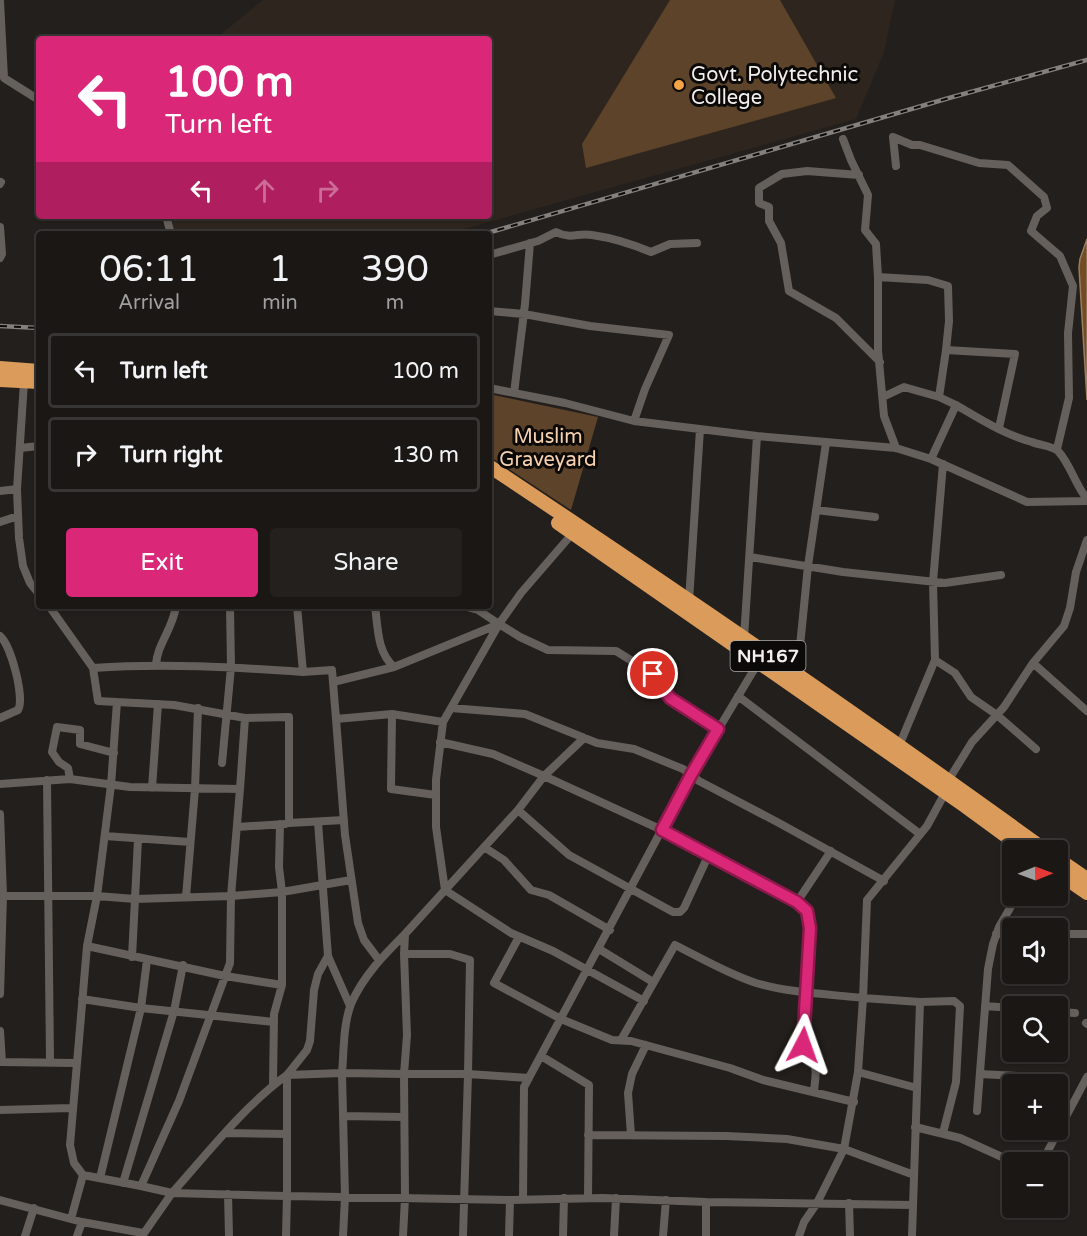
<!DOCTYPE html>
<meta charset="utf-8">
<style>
body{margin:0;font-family:"Varela Round",sans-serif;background:#23201e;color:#f1f3f6;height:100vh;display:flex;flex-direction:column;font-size:22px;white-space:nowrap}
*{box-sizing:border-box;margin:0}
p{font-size:20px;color:#9f9fa0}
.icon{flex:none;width:33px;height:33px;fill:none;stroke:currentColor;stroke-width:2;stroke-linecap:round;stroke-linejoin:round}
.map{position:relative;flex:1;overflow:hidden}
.drawer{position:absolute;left:36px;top:231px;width:456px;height:378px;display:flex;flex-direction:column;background:#1a1715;border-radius:6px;box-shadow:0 2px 4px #0004,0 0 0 2px #383634}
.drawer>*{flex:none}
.banner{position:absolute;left:36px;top:36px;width:456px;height:183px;border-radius:6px;box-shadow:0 2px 4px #0004,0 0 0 2px #383634;background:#db2777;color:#fff;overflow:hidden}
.needle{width:39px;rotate:89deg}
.fabs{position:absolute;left:1002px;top:840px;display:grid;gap:12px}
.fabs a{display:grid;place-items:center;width:66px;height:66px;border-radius:6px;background:#1a1715;box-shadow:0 2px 4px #0004,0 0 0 2px #383634;font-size:30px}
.pin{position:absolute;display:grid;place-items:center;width:51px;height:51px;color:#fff;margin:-26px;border:3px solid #fff;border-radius:50%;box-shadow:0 2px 6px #0007}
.me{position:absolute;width:66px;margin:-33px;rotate:4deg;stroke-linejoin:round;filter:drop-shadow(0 0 4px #0008)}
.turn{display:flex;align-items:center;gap:21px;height:126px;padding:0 30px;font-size:27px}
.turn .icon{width:78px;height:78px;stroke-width:2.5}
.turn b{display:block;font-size:42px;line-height:51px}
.lanes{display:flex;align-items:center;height:57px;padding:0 30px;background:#0003;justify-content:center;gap:30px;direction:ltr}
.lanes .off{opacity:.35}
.eta{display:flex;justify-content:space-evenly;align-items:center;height:102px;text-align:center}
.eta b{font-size:36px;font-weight:600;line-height:42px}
.action{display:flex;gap:12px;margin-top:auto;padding:12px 30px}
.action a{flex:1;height:69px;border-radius:6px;background:#db2777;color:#fff;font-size:24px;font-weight:600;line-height:69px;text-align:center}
.action a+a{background:#23201e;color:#f1f3f6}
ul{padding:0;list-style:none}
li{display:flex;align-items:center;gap:18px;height:75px;margin:0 12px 9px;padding:0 18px;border:3px solid #383634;border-radius:6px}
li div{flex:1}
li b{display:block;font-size:22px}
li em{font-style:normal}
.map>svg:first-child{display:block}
.built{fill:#2e261e}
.green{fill:#5c4329}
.water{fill:#734c24;stroke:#997d60;stroke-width:1.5}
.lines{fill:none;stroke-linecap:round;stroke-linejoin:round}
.street{stroke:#65605c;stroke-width:8}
.highway{stroke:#da9b5b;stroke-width:14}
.rail-casing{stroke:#84807e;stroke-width:4.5}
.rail{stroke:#0b0a08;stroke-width:2;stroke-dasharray:7;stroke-linecap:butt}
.route-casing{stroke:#8e194d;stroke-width:15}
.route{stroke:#db2777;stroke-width:10}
.poi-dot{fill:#f6a247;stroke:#0b0a08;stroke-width:2}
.labels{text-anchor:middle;stroke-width:6;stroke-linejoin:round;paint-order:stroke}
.shield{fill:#0b0a08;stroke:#adaaa8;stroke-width:1.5}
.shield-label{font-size:18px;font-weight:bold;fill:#f2efed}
.poi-label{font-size:20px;fill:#f2efed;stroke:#0b0a08;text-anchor:start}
.park-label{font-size:20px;fill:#f7d1ae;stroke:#0b0a08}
</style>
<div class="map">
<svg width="1087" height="1236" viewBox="0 0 1087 1236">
<rect width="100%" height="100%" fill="#231f1c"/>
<path class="built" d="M263,0H895L884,52L856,119L446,234H175L170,216H489V39H215Z"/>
<path class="green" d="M670,0H780L836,98L586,168L582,144Z
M489,394L598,417L571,510L489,456Z"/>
<path class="water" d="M1087,239V400L1079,267L1080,259Z"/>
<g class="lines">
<path class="street" d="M0,1L4,78L39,100
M843,139L851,160L868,195L865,230L876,244L878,277V350L884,416L896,448
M896,166L893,137L912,145H920L979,163L1008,165L1044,197L1047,208L1037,216L1031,231L1060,256L1073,286L1068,333L1069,398L1057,449
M859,175L807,171L782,174L759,188V203L769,207V221L781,243L789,291L836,318L880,362
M0,184L1,182
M166,216L171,234
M0,227L2,254L0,258
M489,255L538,241L556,232C572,240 578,232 592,235C613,238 632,244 651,252L670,244L697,243
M878,277L928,280L948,286L949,321L946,350L1015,354L999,428
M489,311L524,314L590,326L669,335L645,389L634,421
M946,350L939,397L956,405
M24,382L17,489L19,538L23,566L30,583L39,594
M489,388L565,403L634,421L757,436L896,448L931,459L1027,502L1087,501
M514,393L525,304L530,243
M883,397L904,387L939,397
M20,448L39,446
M931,459L956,405C980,419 1005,435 1032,442C1039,445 1053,446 1058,451C1071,465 1075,485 1087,499
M0,491L17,489
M816,510L875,517
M0,522L18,516
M750,557L843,572L945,583L1001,575
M689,601L700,429
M49,606L93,668L98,701L174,705L245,718L240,789
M297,606L303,672L332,670L336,719
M375,606C378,628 377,652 394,667L499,624L521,593L572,534
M463,606L478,610L499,624
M0,636C11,645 25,698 18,710L0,718
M744,638L757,436
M935,660L955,673L971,697L997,715L1036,749
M1033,663L1087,711
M156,665C157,644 173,629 176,606
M93,668C164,663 233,667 303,672
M797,676L808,566L826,443
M333,682L394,667
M738,696L920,834
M117,702L111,785L97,896L87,946L70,1145L74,1163L83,1175L141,1186
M451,708L525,714L597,743L634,749L683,769L699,781L779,823L884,881
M392,714L391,789L436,795
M245,718L289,717V823L344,820
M440,742L493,754L544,776L662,830L797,902L831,851
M899,746L935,660L933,582L943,464
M222,763L231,667L230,606
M70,779L68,768L59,762L52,752L57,727L80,730V744L114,753
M47,780L50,1061
M948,781L972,742L1004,707L1033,663L1064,626L1070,608L1076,572L1087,540
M0,784L70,779L130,787L240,789L231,896L135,899L138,839
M152,788L158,704
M518,810L569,855L673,912H680L684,908L709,854
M0,814L3,896L0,994
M318,822L328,956L350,1006
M280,824L279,867L282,892L351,880
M237,827L285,824
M105,836L190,842
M484,847L504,860L531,890L549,895L610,930
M0,896H97L135,899L132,957
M186,897L195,789L198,708
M797,902L807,911L810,928L803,1045C805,1051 808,1054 812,1059C818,1068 815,1080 814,1091
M996,934H1012
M1058,934H1087
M519,937L494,983L561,1019L612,1040L631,1041L730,1068L763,1080L854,1102
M87,946L225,976L282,985
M599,949L653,982
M404,954L407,1035L404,1074H468L470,960L450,954H404L405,934L518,810L544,776L584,738
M379,960L364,940L358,923L345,835L336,719L392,714L443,722
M82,999L141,1008L274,1022
M644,1001L553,951L511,933L445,890L436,827V780L443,722L499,624L520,637L548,650L616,651L653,674L670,698L719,729
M920,1002L954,1001L960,1006L956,1082L943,1133
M985,1006L1012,1008
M1058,1012L1075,1013
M1086,1023L1087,1024
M0,1031L2,1062
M621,1040L675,945C701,958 728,974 756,983C790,993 827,994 863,998L858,1072L844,1149L914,1175
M541,1056L589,1085L588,1198
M0,1062L75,1063
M858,1072L917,1088
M980,1074L1052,1078
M287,1075L342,1073C344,1051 343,1025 351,1004C363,976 384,955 405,934
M287,1075L307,1050L310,1041L314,990L318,974L328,956
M273,1085L274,1014L282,985V892L231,896L230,963L179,1101L141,1186L172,1193C206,1155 245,1105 287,1075V1196L510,1200L603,1198L706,1202L913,1205
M0,1110L71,1108
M977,1111L988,969L993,944L999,927L1017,896
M343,1116L404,1117
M915,1127L960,1138L1013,1162
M225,1133L287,1134
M588,1135L726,1136L787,1139L844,1149L817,1203L804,1222L799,1236
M631,1135L628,1093L632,1074L646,1045
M1042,1162L1087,1077
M100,1178L141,1008L147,960
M123,1183L174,1011L183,965
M228,1194L229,1236
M523,1199L524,1087L691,775L758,663
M0,1200L82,1222L143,1233
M849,1203L850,1236
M71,1219L83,1175
M25,1236L34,1208
M77,1236L82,1222
M142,1236L172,1193L287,1196L286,1236
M343,1236L345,1197L342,1073L404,1074L405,1198L403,1236
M463,1236L468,1074L529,1078
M509,1236L510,1200
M563,1236L564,1198
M614,1236L616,1198
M663,1236L666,1200
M706,1236V1202
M912,1236L920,1002L863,998L867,900L927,826L945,793"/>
<path class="highway" d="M0,368L39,371
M0,380L39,382
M489,466C676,590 863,718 1045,850
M558,523L965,806L1025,850
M1058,859L1087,879
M1058,873L1087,893"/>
<defs>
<path id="rail" d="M484,234L949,98L1087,60
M0,326L39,328"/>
</defs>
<use href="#rail" class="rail-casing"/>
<use href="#rail" class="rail"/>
</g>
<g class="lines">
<defs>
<path id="route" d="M653,674L670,698L718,729L691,775L662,830L797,902L807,911L810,928L803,1045"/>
</defs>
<use href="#route" class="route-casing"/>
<use href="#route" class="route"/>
</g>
<circle class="poi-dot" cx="679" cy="85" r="6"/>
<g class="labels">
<rect class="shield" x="730.5" y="641" width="75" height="30" rx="4.5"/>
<g class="shield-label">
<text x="768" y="662">NH167</text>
</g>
<g class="poi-label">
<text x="691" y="81">Govt. Polytechnic<tspan x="691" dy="23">College</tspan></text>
</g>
<g class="park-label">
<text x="548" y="443">Muslim<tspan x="548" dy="23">Graveyard</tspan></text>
</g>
</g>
</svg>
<div class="fabs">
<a><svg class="needle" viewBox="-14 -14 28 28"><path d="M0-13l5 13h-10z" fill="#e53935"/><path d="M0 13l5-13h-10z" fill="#9f9fa0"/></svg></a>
<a><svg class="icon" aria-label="sound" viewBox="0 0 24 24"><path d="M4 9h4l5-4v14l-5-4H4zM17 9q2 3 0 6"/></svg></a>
<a><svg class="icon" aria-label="search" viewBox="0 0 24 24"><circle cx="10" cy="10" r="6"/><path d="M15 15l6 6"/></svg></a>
<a>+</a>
<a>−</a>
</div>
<div class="pin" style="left:653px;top:674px;background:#d93025"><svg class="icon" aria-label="arrive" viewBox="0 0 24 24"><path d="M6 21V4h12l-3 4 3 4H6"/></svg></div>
<svg class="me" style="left:803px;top:1045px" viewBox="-20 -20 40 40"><path d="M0-17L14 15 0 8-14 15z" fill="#db2777" stroke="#fff" stroke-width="4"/></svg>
<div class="banner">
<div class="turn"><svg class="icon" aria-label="left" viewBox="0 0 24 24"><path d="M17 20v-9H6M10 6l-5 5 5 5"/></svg><div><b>100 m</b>Turn left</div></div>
<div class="lanes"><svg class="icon" aria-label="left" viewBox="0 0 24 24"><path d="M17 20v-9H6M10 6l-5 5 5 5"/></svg><svg class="icon off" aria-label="ahead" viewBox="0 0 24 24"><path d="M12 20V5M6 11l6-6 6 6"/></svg><svg class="icon off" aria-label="right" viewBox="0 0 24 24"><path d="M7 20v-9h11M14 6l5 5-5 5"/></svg></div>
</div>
<section class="drawer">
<div class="eta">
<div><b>06:11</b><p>Arrival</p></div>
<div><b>1</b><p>min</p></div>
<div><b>390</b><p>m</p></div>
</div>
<ul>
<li><svg class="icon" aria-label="left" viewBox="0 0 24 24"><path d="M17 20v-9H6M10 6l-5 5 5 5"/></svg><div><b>Turn left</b></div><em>100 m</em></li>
<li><svg class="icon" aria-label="right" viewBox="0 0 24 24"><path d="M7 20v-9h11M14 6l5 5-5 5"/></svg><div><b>Turn right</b></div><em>130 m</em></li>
</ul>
<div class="action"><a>Exit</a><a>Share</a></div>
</section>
</div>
